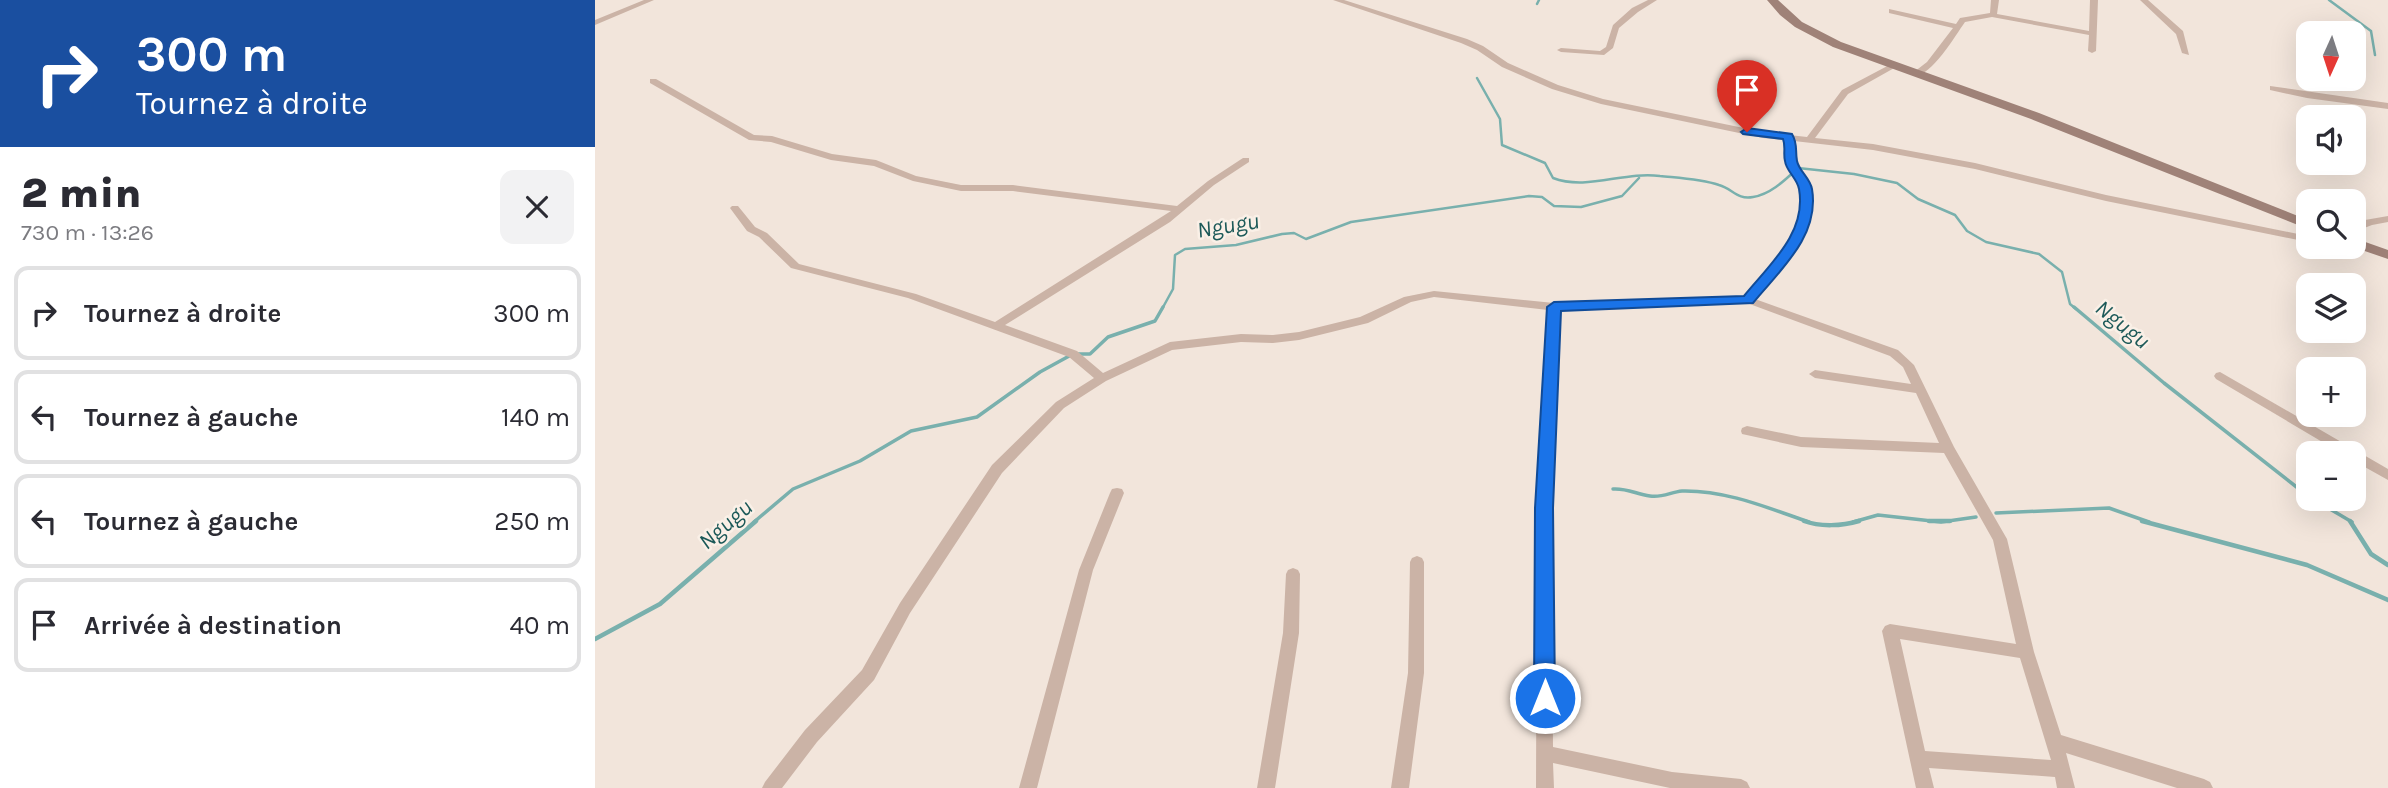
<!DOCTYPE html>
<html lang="fr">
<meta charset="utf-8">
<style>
body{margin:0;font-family:Karla,sans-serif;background:#f2f2f3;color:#2b2b33;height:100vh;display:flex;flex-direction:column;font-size:26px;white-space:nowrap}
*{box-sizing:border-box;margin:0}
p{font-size:23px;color:#7c7c81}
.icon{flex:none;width:38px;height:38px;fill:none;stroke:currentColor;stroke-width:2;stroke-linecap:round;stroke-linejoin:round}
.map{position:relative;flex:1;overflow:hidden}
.side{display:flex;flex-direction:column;background:#fff;width:595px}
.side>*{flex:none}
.hud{background:#1a4fa0;color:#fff;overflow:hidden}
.needle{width:46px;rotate:183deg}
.controls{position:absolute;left:1701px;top:21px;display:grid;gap:14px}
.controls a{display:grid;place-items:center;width:70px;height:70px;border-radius:14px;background:#fff;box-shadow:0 7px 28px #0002;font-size:35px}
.pin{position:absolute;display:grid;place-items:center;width:60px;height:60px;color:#fff;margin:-72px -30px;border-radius:50% 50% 50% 0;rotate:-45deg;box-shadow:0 0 7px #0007}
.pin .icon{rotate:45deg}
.me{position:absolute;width:77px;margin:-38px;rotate:0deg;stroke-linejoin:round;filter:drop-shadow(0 0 5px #0008)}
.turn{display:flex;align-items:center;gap:24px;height:147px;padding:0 21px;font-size:32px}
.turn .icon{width:91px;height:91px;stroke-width:2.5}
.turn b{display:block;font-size:49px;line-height:60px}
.round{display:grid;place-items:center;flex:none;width:74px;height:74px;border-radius:14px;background:#f2f2f3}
.summary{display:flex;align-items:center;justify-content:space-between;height:119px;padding:0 21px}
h1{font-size:42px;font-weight:800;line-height:52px}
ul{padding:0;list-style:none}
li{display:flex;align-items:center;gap:21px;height:94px;margin:0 14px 10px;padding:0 7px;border:4px solid #e1e1e2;border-radius:14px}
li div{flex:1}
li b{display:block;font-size:26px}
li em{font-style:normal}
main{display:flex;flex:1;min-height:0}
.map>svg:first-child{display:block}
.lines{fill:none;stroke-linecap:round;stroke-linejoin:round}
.stream-far2{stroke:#79b0ad;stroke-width:2.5}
.stream-far1{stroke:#79b0ad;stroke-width:3.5}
.stream{stroke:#79b0ad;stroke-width:4.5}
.street{fill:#cbb3a6;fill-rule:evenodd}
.secondary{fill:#9f8278;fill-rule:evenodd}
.route{fill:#1a73e8;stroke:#114b97;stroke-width:2}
.labels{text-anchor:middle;stroke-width:5;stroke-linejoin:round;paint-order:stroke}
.water-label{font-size:23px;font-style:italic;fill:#1c5958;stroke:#faf0e7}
</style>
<main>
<section class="side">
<div class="hud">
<div class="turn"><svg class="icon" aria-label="right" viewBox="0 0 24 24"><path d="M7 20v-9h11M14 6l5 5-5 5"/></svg><div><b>300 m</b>Tournez à droite</div></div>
</div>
<div class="summary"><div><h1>2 min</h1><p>730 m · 13:26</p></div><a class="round"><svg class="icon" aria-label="close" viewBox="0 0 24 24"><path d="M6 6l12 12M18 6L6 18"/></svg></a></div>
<ul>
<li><svg class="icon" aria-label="right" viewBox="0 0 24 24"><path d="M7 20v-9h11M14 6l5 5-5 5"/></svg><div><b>Tournez à droite</b></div><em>300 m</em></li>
<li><svg class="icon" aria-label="left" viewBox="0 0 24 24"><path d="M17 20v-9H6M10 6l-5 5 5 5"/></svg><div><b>Tournez à gauche</b></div><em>140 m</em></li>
<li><svg class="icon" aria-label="left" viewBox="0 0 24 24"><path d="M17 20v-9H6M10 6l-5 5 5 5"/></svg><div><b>Tournez à gauche</b></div><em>250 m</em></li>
<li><svg class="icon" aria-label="arrive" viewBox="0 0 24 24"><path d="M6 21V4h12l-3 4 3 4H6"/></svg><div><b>Arrivée à destination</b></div><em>40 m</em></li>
</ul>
</section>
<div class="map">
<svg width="1793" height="788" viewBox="0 0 1793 788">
<rect width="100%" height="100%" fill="#f2e5db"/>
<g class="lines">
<path class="stream-far2" d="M1734,0L1776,31L1780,55
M942,4L944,0
M882,78L905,119L907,145L950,163L958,178C992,191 1029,171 1065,176C1084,178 1106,179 1124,185C1138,189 1142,200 1158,197C1176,194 1190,180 1203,168L1259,174L1302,183L1323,199L1360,215L1372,231L1391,242L1444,254L1467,272L1475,304L1481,309
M567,309L578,289L580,255L590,249L641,245L687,234L699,233L711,239L756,222L934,196L947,197L959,206L986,207L1027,196L1044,178"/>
<path class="stream-far1" d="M1479,307L1569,383L1713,496
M483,354H495L513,337L560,321L568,307
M1018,489C1032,488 1041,494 1055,496C1067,498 1076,492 1087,491C1131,490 1173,508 1214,522
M1718,499L1757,522
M1401,513L1514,508L1554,522
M159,522L198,489L265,461L316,431L382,417L445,372L476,355
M1258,522L1283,515L1346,522L1381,517"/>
<path class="stream" d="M1209,521C1225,527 1247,526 1264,521
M1334,521H1355
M1547,521L1712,565L1793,600
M1755,521L1776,554L1793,565
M0,639L65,604L161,521"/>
<path class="street" d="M49,0H59L0,25V20Z
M738,0H749L872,39L888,46L913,63L963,85L1008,99L1168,132L1212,137L1247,90L1298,63L1302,65L1301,67L1253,94L1220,138L1278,144L1380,163L1511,195L1713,236V242L1511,201L1380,169L1278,150L1199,141C1200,148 1198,157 1201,163C1204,169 1208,172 1211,177C1220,195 1216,221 1209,238L1160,299L1303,350L1319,365L1359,447L1412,539L1439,652L1466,735L1609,779L1615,782L1618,788H1582L1471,753L1480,788H1462L1460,777L1334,768L1339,788H1321L1287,631L1290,626L1295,624L1421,644L1398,540L1349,453L1206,447L1147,434L1146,431L1147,428L1152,426L1206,437L1344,443L1321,393L1220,378L1214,374L1220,370L1316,384L1308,367L1295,356L1152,303L964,310L956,508L958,747L1077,772L1146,779L1152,782L1155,788H1075L958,763L959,788H941L942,508L953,310L839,297L816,302L773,323L704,340L678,343L646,342L577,350L511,381L469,408L407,473L315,613L279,680L222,742L187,788H167L170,782L210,730L267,670L305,603L397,465L461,402L499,378L474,357L313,298L196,268L164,237L152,231L135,208L137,206H143L160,227L172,233L204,264L321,294L400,322L576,211L418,191H366L318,181L279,166L236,160L176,142L154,140L55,83V79H61L159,135L177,136L237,154L281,160L321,176L366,185H418L582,206L613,181L648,158H654V162L619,185L575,222L410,325L482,351L508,373L575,342L646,334L678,335L704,332L765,317L809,297L839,291L959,303L1150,297L1200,235L1202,229L1206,207V193L1202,179L1191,161L1190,140L1168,138L1006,104L957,89L907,67L882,50L866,43ZM1305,639L1425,658L1456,760L1330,751Z
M1053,0H1062L1043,12L1024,28L1018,48L1009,55L966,52L962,50L966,48L1005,51L1011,47L1018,25L1037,8Z
M1396,0H1404L1402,14L1494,31L1495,0H1503L1501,51L1497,53L1493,51L1494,35L1397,17L1370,22C1360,36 1337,76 1319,76V72L1332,62L1358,28L1294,13V9L1361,24L1365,18L1395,13Z
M1545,0H1553L1588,31L1594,55L1587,53L1581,34Z
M1675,86L1793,103V109L1712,98L1675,90Z
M1793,216V222L1777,225L1759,232V225L1770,220Z
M1625,372L1793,469V480L1759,461V453H1746L1621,379L1619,376L1621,373Z
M522,488L527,489L529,493L498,570L442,788H424L484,570L515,493L517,489Z
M822,556L827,558L829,562V673L814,788H796L813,673L815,562L817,558Z
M698,568L703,570L705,574L704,633L680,788H662L688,633L691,574L693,570Z"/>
<path class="secondary" d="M1172,0H1183L1207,22L1246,42L1444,113L1713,220V229L1436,119L1238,47L1200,27L1185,15Z
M1759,238L1793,250V259L1758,247Z"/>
</g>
<path class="route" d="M1152,128L1197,134C1203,144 1200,150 1202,161C1204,171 1215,178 1217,189C1225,236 1185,270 1158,303L966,311L958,508L960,698L957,705L950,708L942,705L939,698L940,508L952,307L959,302L1149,296C1174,265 1212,233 1204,189C1202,178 1191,171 1190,161C1188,153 1191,147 1188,139L1148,134L1146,132Z"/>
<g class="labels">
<g class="water-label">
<text transform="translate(633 225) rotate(-9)" y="8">Ngugu</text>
<text transform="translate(1528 324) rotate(39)" y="8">Ngugu</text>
<text transform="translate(130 524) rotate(-41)" y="8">Ngugu</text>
</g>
</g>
</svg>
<div class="controls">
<a><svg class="needle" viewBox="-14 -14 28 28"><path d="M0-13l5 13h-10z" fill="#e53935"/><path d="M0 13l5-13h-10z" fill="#7c7c81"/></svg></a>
<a><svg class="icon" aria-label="sound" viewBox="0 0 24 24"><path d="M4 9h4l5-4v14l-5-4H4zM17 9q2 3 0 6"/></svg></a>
<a><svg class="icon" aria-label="search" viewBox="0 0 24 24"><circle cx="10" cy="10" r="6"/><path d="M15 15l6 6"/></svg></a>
<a><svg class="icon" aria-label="layers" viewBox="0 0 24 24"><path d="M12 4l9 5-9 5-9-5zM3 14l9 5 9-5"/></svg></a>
<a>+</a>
<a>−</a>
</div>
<div class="pin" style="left:1152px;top:132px;background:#d93025"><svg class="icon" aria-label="arrive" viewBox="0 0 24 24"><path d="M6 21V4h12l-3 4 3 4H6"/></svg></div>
<svg class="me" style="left:950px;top:698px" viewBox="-20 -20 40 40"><circle r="17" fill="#1a73e8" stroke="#fff" stroke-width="3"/><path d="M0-11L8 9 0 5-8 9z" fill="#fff"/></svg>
</div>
</main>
